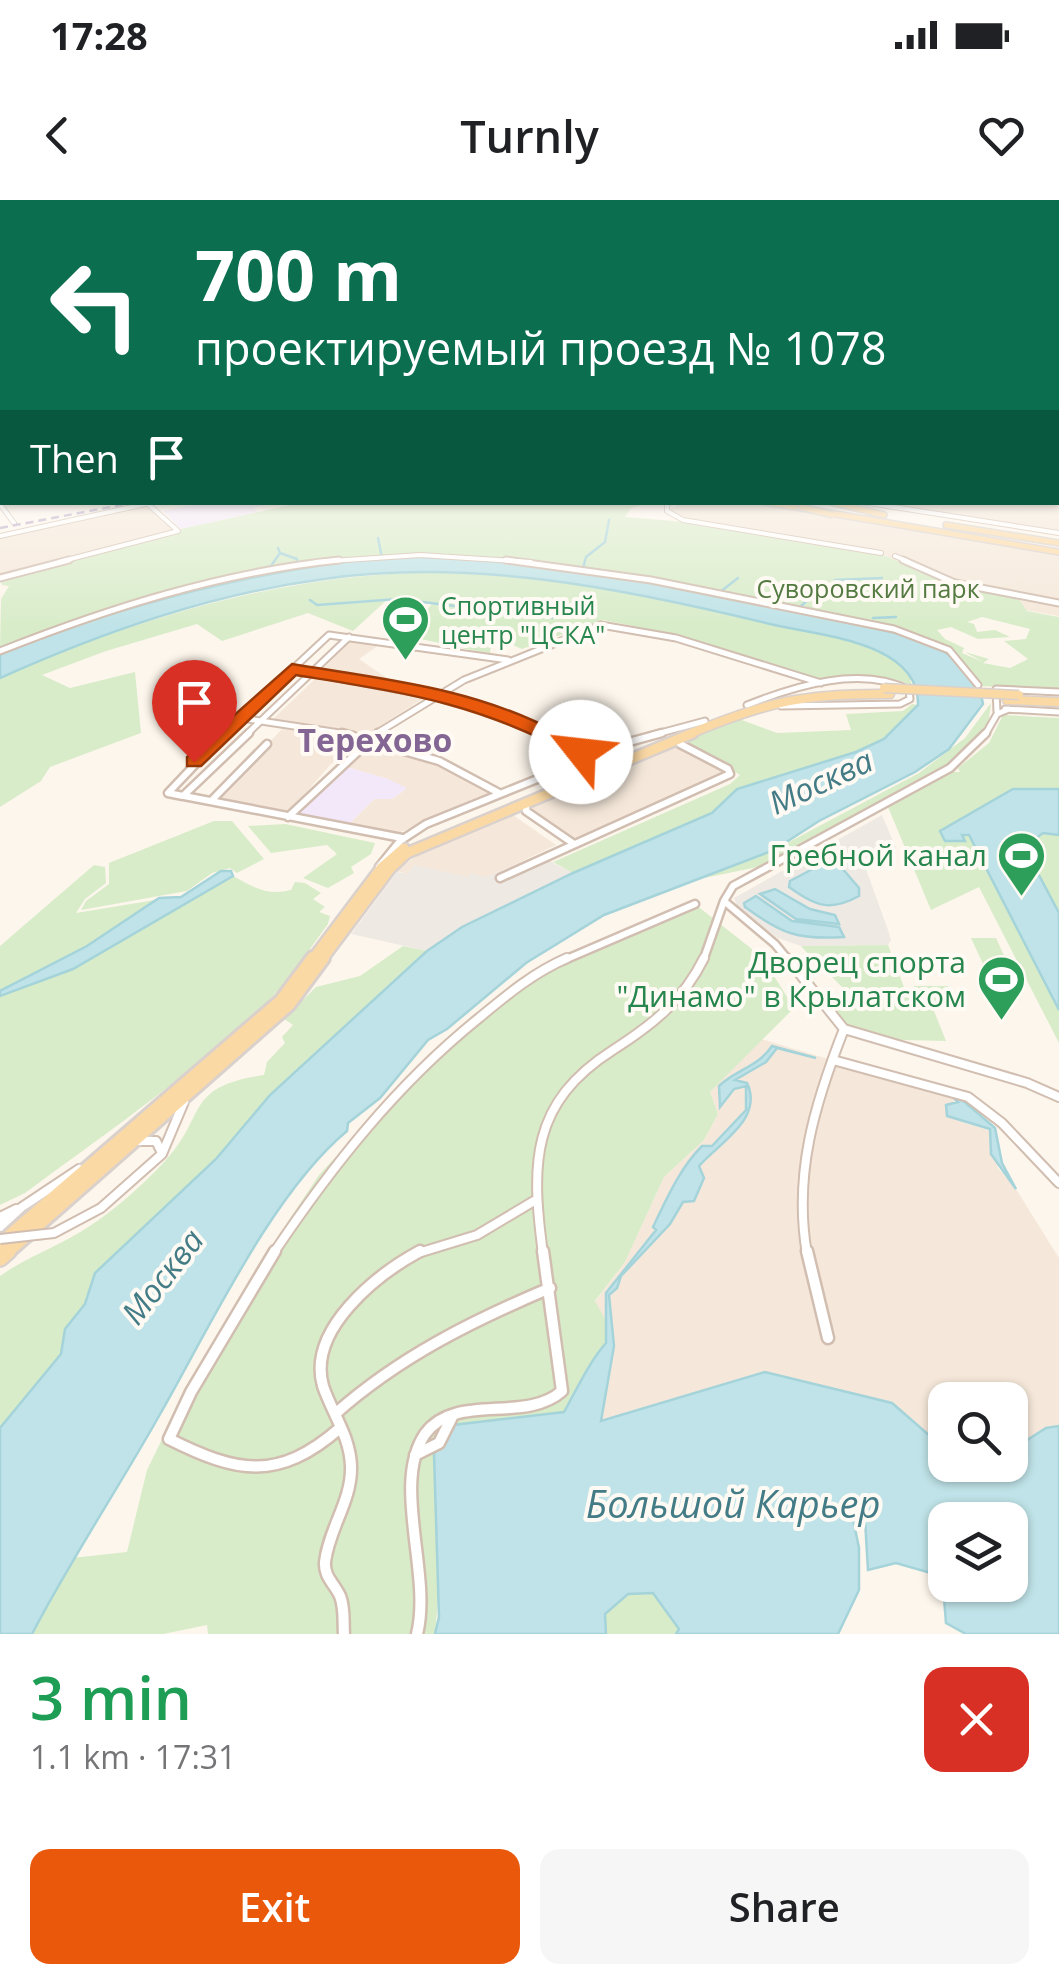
<!DOCTYPE html>
<meta charset="utf-8">
<style>
body{margin:0;font-family:"Open Sans",sans-serif;background:#f6f6f6;color:#202124;height:100vh;display:flex;flex-direction:column;font-size:38px;white-space:nowrap}
*{box-sizing:border-box;margin:0}
p{font-size:32px;color:#757577}
.icon{flex:none;width:55px;height:55px;fill:none;stroke:currentColor;stroke-width:2;stroke-linecap:round;stroke-linejoin:round}
.map{position:relative;height:1434px;overflow:hidden}
.drawer{display:flex;flex-direction:column;background:#fff;flex:1}
.drawer>*{flex:none}
.top-card{position:absolute;left:0px;top:0px;width:1060px;height:305px;box-shadow:0 2px 8px #0004;background:#0b6e4f;color:#fff;overflow:hidden}
.buttons{position:absolute;left:928px;top:1182px;display:grid;gap:20px}
.buttons a{display:grid;place-items:center;width:100px;height:100px;border-radius:20px;background:#fff;box-shadow:0 2px 8px #0004;font-size:50px}
.pin{position:absolute;display:grid;place-items:center;width:85px;height:85px;color:#fff;margin:-102px -42px;border-radius:50% 50% 50% 0;rotate:-45deg;box-shadow:0 0 10px #0007}
.pin .icon{rotate:45deg}
.me{position:absolute;width:110px;margin:-55px;rotate:299deg;stroke-linejoin:round;filter:drop-shadow(0 0 8px #0008)}
.turn{display:flex;align-items:center;gap:35px;height:210px;padding:0 30px;font-size:45px}
.turn .icon{width:130px;height:130px;stroke-width:2.5}
.turn b{display:block;font-size:70px;line-height:85px}
.then{display:flex;align-items:center;height:95px;padding:0 30px;background:#0003;gap:20px;font-size:38px}
.round{display:grid;place-items:center;flex:none;width:105px;height:105px;border-radius:20px;background:#f6f6f6}
.summary{display:flex;align-items:center;justify-content:space-between;height:170px;padding:0 30px}
h1{font-size:60px;font-weight:600;line-height:75px;color:#1e9e55}
.button{display:flex;gap:20px;margin-top:auto;padding:20px 30px}
.button a{flex:1;height:115px;border-radius:20px;background:#ea580c;color:#fff;font-size:40px;font-weight:600;line-height:115px;text-align:center}
.button a+a{background:#f6f6f6;color:#202124}
.status{display:flex;justify-content:space-between;align-items:center;height:70px;padding:0 50px;background:#fff;direction:ltr}
.status svg{height:28px;fill:currentColor}
header{display:flex;justify-content:space-between;align-items:center;height:130px;padding:0 30px;background:#fff;font-size:45px;font-weight:600}
.map>svg:first-child{display:block}
.residential{fill:#f5e8da}
.industrial{fill:#efe9e4}
.education{fill:#f3e8fa}
.green{fill:#d8ecc9;fill-rule:evenodd}
.water{fill:#bfe3e8;stroke:#a5d3da;stroke-width:2.5;fill-rule:evenodd}
.lines{fill:none;stroke-linecap:round;stroke-linejoin:round}
.stream{stroke:#a5d3da;stroke-width:2.5}
.minor-far4-casing{stroke:#d1beb0;stroke-width:6}
.minor-far3-casing{stroke:#d1beb0;stroke-width:9}
.minor-far2-casing{stroke:#d1beb0;stroke-width:11}
.minor-far1-casing{stroke:#d1beb0;stroke-width:12}
.minor-casing{stroke:#d1beb0;stroke-width:15}
.major-far4-casing{stroke:#dad1cd;stroke-width:8}
.major-far3-casing{stroke:#dad1cd;stroke-width:11}
.major-far2-casing{stroke:#dad1cd;stroke-width:14}
.major-far1-casing{stroke:#dad1cd;stroke-width:18}
.major-casing{stroke:#dad1cd;stroke-width:20}
.minor-far4{stroke:#fff;stroke-width:4}
.minor-far3{stroke:#fff;stroke-width:5}
.minor-far2{stroke:#fff;stroke-width:6}
.minor-far1{stroke:#fff;stroke-width:8}
.minor{stroke:#fff;stroke-width:10}
.major-far4{stroke:#fbd9a5;stroke-width:5}
.major-far3{stroke:#fbd9a5;stroke-width:8}
.major-far2{stroke:#fbd9a5;stroke-width:9}
.major-far1{stroke:#fbd9a5;stroke-width:12}
.major{stroke:#fbd9a5;stroke-width:15}
.rail{stroke:#b9a8c9;stroke-width:2.5;stroke-dasharray:8 5;stroke-linecap:butt}
.minor-bridge-casing{stroke:#d1beb0;stroke-width:12;stroke-linecap:butt}
.major-bridge-far1-casing{stroke:#dad1cd;stroke-width:8;stroke-linecap:butt}
.major-bridge-casing{stroke:#dad1cd;stroke-width:11;stroke-linecap:butt}
.minor-bridge{stroke:#fff;stroke-width:8}
.major-bridge-far1{stroke:#fbd9a5;stroke-width:5}
.major-bridge{stroke:#fbd9a5;stroke-width:8}
.route{fill:#ea580c;stroke:#983908;stroke-width:2.5}
.labels{text-anchor:middle;stroke-width:8;stroke-linejoin:round;paint-order:stroke}
.far-park-label{font-size:25px;fill:#537a41;stroke:#fffaf3}
.far-leisure-label{font-size:25px;fill:#27864d;stroke:#fffaf3;text-anchor:start}
.leisure-label{font-size:30px;fill:#27864d;stroke:#fffaf3;text-anchor:end}
.neighbourhood-label{font-size:32px;font-weight:bold;fill:#846695;stroke:#fffaf3}
.water-label{font-size:32px;font-style:italic;fill:#437c86;stroke:#fffaf3}
.near-water-label{font-size:38px;font-style:italic;fill:#437c86;stroke:#fffaf3}
</style>
<div class="status"><b>17:28</b><svg viewBox="0 0 49 12"><path d="M0 12V9h3v3zM5 12V6h3v6zM10 12V3h3v9zM15 12V0h3v12zM26 1h20v11H26zM47 4h2v5h-2z"/></svg></div>
<header><svg class="icon" aria-label="back" viewBox="0 0 24 24"><path d="M15 5l-7 7 7 7"/></svg>Turnly<svg class="icon" aria-label="heart" viewBox="0 0 24 24"><path d="M12 20l-8-8c-3-5 5-10 8-4 3-6 11-1 8 4z"/></svg></header>
<div class="map">
<svg width="1059" height="1434" viewBox="0 0 1059 1434">
<rect width="100%" height="100%" fill="#fdf6ec"/>
<path class="residential" d="M1059,281V332L865,303L1058,302Z
M682,303H752L1059,353V416L993,404L879,353L694,322L674,315L666,307L674,308Z
M147,305L176,329L0,377V336Z
M351,440L382,443L359,459L390,480L321,471Z
M315,479L424,498L369,533L273,519Z
M282,529L357,541L330,565L290,611L215,599Z
M371,541L418,553L496,593L396,634L348,625L374,599H392L406,589L388,579L343,566Z
M675,544L728,570L726,575L572,642L527,608Z
M513,615L556,645L486,678L472,673L468,678L414,665L408,674L396,671L416,656Z
M761,839L952,896L959,903L956,920L991,931L998,968L1016,989L1059,1058V1226L1046,1228L1010,1251V1200H945V1249L892,1203L765,1172L601,1222L595,1102L625,1062L664,977L704,940L718,914L710,892Z"/>
<path class="industrial" d="M882,615L896,648L886,651L888,658H862L888,730L891,740L888,745L801,746L778,738L739,710L734,698Z
M538,655L573,673L462,727L427,751L351,734L397,672L408,674L414,665L468,677L471,673L486,677Z"/>
<path class="education" d="M204,303V302L276,303L253,308L257,312L181,329L163,311Z
M343,566L388,579L407,588L392,599H374L348,625L295,615Z"/>
<path class="green" d="M652,302L631,308L625,317L686,322L878,353L949,382L1018,398L1027,411L1059,417V489L977,486L962,468L669,382L325,363L0,451L1,399L9,386L2,385L0,379L175,335L181,329L300,303ZM982,417L1030,429L1026,439L1004,441L1028,459L1010,468L983,463L989,459L965,452L983,462L962,453L964,448L945,439L937,430L951,427L978,439L1010,437L995,430L977,432L974,424L967,422Z
M451,372L546,379L646,394L848,439L887,455L906,469L914,480H910L913,487C887,470 844,480 823,481L663,432L603,420L522,449L501,440L491,446L490,453C461,450 433,439 403,437L432,404L388,399L353,431L308,413L222,441L197,424L106,451L42,475L70,488L135,472L141,533L50,567L41,581L0,607V478C143,415 294,371 451,372Z
M991,503L988,525L951,562L758,667L704,678L774,650L919,573L965,538Z
M912,504L918,505L885,539L856,552L737,589L713,613L573,673L553,662L730,584L740,575L685,541L739,519L777,533L851,530L846,514L903,511Z
M1003,515L1059,518V843L979,687L931,710L888,607L952,572H960L958,568L989,543Z
M214,621H232L264,659L237,673L230,668L212,673L187,691L81,710L86,701L109,684V663Z
M285,624L375,643L371,654L351,667L354,673L328,688L303,678L337,654L327,645L271,653L248,626Z
M94,665L105,667L106,683L85,699L76,713L155,700L87,746L0,791V746Z
M233,676C253,687 267,696 291,690L295,682L305,683L321,693L313,699L325,707L319,712L330,716L328,724C310,748 293,776 272,797C197,871 109,931 25,993L0,1005V796L73,769Z
M691,701L762,757L794,808L710,892L718,914L704,940L664,977L625,1062L595,1101C600,1111 609,1122 608,1132C608,1144 573,1197 564,1212L454,1225L435,1434H208L207,1425L163,1434H32L72,1358L127,1352L147,1270L185,1192L255,1071L319,975L436,848L532,770Z
M971,738H996L1014,777H989Z
M888,745L907,795L917,796L914,786H948L950,792L943,791L934,811L946,841L903,840L902,845L859,834L843,825L830,802L851,796L828,773L834,770L826,763L818,765L801,746Z
M403,746L427,751L270,895L216,959L95,1073L85,1104L65,1129L61,1154L0,1228V1076C24,1059 49,1050 75,1035C106,1018 141,987 165,961C208,915 183,887 264,875L267,862L285,843L282,837L293,825L284,819L316,787L360,776Z
M628,1393H654L679,1429L676,1434H606L605,1414Z"/>
<path class="water" d="M396,356C460,358 524,359 587,368C700,385 812,413 924,440C949,451 978,475 983,504L949,549L915,572L819,621L774,650L604,715L526,763L447,829L428,840L380,898L348,923L347,931C272,993 209,1129 159,1216C118,1289 71,1359 32,1434H0V1228L61,1154L65,1129L85,1104L95,1073L216,959L270,895L427,751L462,727L573,673L712,613L737,589L856,552L884,539L918,505C920,440 812,435 766,423C622,388 471,358 324,379C211,394 103,432 0,478V451C130,404 258,369 396,356Z
M1013,589H1059V635L1043,633L1024,647L1059,713V810L969,635H962L965,641H945L940,631Z
M824,663L842,668L859,688V696C830,712 815,706 789,687L790,681Z
M221,671H231L233,676L73,769L0,796V791L87,746L159,698L181,697Z
M775,689L810,709L835,715L839,724L796,719L760,694Z
M756,696L792,721L839,727L844,737C798,740 782,734 745,707L744,703Z
M772,846L816,858L777,848L766,862L735,880L747,883C764,919 719,943 699,966L704,978L694,1001L683,1002L670,1024L621,1076L617,1088L609,1095L614,1146L601,1221L765,1172L892,1203L945,1249V1265H963L971,1272L984,1265H1010V1251L1046,1228L1059,1226V1434H966L946,1423L944,1398L931,1373L896,1363L868,1370L865,1320L851,1309L859,1348V1390L838,1434H676L679,1429L653,1393L628,1394L605,1414L606,1434H435L439,1417L434,1254L453,1225L564,1212C577,1189 589,1162 606,1143V1093L656,1030L653,1027C667,998 680,968 702,946H712L746,910V886L734,889L720,907L719,886C735,870 758,867 772,846ZM945,1320H1010V1385H945Z
M952,896L960,898L995,928L1002,963L1016,989L991,954L990,929L947,916L946,905L958,902Z"/>
<g class="lines">
<path class="stream" d="M378,338L382,358
M278,348L280,353L297,359V364
M583,368L586,357L605,342L609,320
M260,369L271,366L280,353
M720,392L738,378
M310,400L317,405L398,399L552,418
M799,408L816,392L827,391L835,380L882,378
M873,418L896,417"/>
<defs>
<path id="minor-far4" d="M667,302V311L683,320L881,353
M862,302L1059,333
M0,304L14,323
M0,336L150,303
M895,356L909,362
M59,362L178,331L147,303
M316,362L420,355L531,362"/>
<path id="minor-far3" d="M506,360L651,380L894,429L949,450L978,485
M903,360L955,383L1059,403
M0,378L69,360
M0,451C109,408 222,372 339,360
M294,470L472,503L552,535
M747,505C795,486 861,465 909,490L910,499L900,504L781,506
M1005,509L1059,512
M997,512L996,489L1059,492
M241,518L353,535
M222,535L329,435L508,460
M246,535L349,437
M374,535L464,480L601,425L676,438L821,483
M653,535L705,521
M985,535L997,514L1009,509"/>
<path id="minor-far2" d="M225,533L168,593L183,596L249,533
M342,533L439,561L499,593
M547,533L592,555
M184,596L402,638
M211,601L267,544
M526,607V611L574,644
M288,617L378,533
M379,667L400,641L426,624L629,542L662,533
M500,678L730,574L728,569L680,544
M562,761L695,704
M703,761L724,701
M789,761L775,744L724,701L733,686L950,568L986,533"/>
<path id="minor-far1" d="M787,758L844,829L1027,883L1059,897
M833,860L968,897L1002,923L1059,983
M139,941H156L162,953
M101,1008L162,954L184,902
M0,1017L16,1009
M0,1027L22,1007L79,969
M273,1054C332,966 396,885 479,818C508,794 533,773 567,758
M415,1054L477,1035L534,1001
M543,1054C531,964 530,903 613,850C652,825 683,801 704,758
M807,1054C793,974 815,903 844,829"/>
<path id="minor" d="M275,1051L191,1192L169,1239C237,1273 278,1282 340,1228
M807,1051L828,1138
M335,1214C399,1157 472,1121 550,1088
M415,1255L439,1243L452,1217
M344,1434C343,1422 345,1408 340,1396C334,1383 324,1377 325,1362C329,1328 352,1301 351,1266C350,1236 332,1213 323,1186C307,1130 376,1075 420,1051
M417,1434C432,1374 391,1284 425,1234C455,1192 525,1224 562,1191L543,1051"/>
<path id="major-far4" d="M765,302L1059,352
M831,302L884,315
M946,325L1059,343"/>
<path id="major-far3" d="M1007,500L1059,502
M687,535C766,502 804,493 890,494"/>
<path id="major-far2" d="M311,761L381,668L404,648
M321,761L390,669L407,653L693,533"/>
<path id="major-far1" d="M0,1044L281,801L313,758
M5,1054L289,804L323,758"/>
<path id="major" d="M0,1058L8,1051"/>
</defs>
<use href="#minor-far4" class="minor-far4-casing"/>
<use href="#minor-far3" class="minor-far3-casing"/>
<use href="#minor-far2" class="minor-far2-casing"/>
<use href="#minor-far1" class="minor-far1-casing"/>
<use href="#minor" class="minor-casing"/>
<use href="#major-far4" class="major-far4-casing"/>
<use href="#major-far3" class="major-far3-casing"/>
<use href="#major-far2" class="major-far2-casing"/>
<use href="#major-far1" class="major-far1-casing"/>
<use href="#major" class="major-casing"/>
<use href="#minor-far4" class="minor-far4"/>
<use href="#minor-far3" class="minor-far3"/>
<use href="#minor-far2" class="minor-far2"/>
<use href="#minor-far1" class="minor-far1"/>
<use href="#minor" class="minor"/>
<use href="#major-far4" class="major-far4"/>
<use href="#major-far3" class="major-far3"/>
<use href="#major-far2" class="major-far2"/>
<use href="#major-far1" class="major-far1"/>
<use href="#major" class="major"/>
<path class="rail" d="M0,328L137,302"/>
<defs>
<path id="minor-bridge" d="M0,1039L54,1033L101,1008"/>
<path id="major-bridge-far1" d="M804,302L801,307L833,315"/>
<path id="major-bridge" d="M884,488L1019,495"/>
</defs>
<use href="#minor-bridge" class="minor-bridge-casing"/>
<use href="#major-bridge-far1" class="major-bridge-far1-casing"/>
<use href="#major-bridge" class="major-bridge-casing"/>
<use href="#minor-bridge" class="minor-bridge"/>
<use href="#major-bridge-far1" class="major-bridge-far1"/>
<use href="#major-bridge" class="major-bridge"/>
</g>
<linearGradient id="sky" x2="0" y2="1"><stop stop-color="#97c7e8"/><stop offset="0.53" stop-color="#fefbf6"/><stop offset="1" stop-color="#fefbf6" stop-opacity="0"/></linearGradient>
<rect width="1059" height="429" fill="url(#sky)"/>
<path class="route" d="M292,464C383,479 476,488 558,533C569,539 582,544 591,552L581,558L575,556C476,502 405,493 296,475L201,566H187V557Z"/>
<defs>
<symbol id="stadium-pin" viewBox="-11 -11 22 30"><path d="M0 17L-7.5 6A9.5 9.5 0 1 1 7.5 6Z" fill="#2e9e5b" stroke="#fffaf3"/><path d="M0-5a6.5 5 0 1 0 0 10a6.5 5 0 1 0 0-10ZM-3.5-1.8h7v3.6h-7Z" fill="#fff"/></symbol>
</defs>
<g fill-rule="evenodd">
<use href="#stadium-pin" x="378" y="392" width="55" height="75"/>
<use href="#stadium-pin" x="994" y="628" width="55" height="75"/>
<use href="#stadium-pin" x="974" y="752" width="55" height="75"/>
</g>
<g class="labels">
<g class="far-park-label">
<text x="868" y="398">Суворовский парк</text>
</g>
<g class="far-leisure-label">
<text x="441" y="415">Спортивный<tspan x="441" dy="29">центр "ЦСКА"</tspan></text>
</g>
<g class="leisure-label">
<text x="987" y="666">Гребной канал</text>
<text x="966" y="773">Дворец спорта<tspan x="966" dy="34">"Динамо" в Крылатском</tspan></text>
</g>
<g class="neighbourhood-label">
<text x="375" y="552">Терехово</text>
</g>
<g class="water-label">
<text transform="translate(821 582) rotate(-25)" y="11">Москва</text>
<text transform="translate(163 1077) rotate(-52)" y="11">Москва</text>
</g>
<g class="near-water-label">
<text x="733" y="1318">Большой Карьер</text>
</g>
</g>
</svg>
<div class="buttons">
<a><svg class="icon" aria-label="search" viewBox="0 0 24 24"><circle cx="10" cy="10" r="6"/><path d="M15 15l6 6"/></svg></a>
<a><svg class="icon" aria-label="layers" viewBox="0 0 24 24"><path d="M12 4l9 5-9 5-9-5zM3 14l9 5 9-5"/></svg></a>
</div>
<div class="pin" style="left:194px;top:562px;background:#d93025"><svg class="icon" aria-label="arrive" viewBox="0 0 24 24"><path d="M6 21V4h12l-3 4 3 4H6"/></svg></div>
<svg class="me" style="left:581px;top:552px" viewBox="-20 -20 40 40"><circle r="19" fill="#fff"/><path d="M0-13L10 11 0 6-10 11z" fill="#ea580c"/></svg>
<div class="top-card">
<div class="turn"><svg class="icon" aria-label="left" viewBox="0 0 24 24"><path d="M17 20v-9H6M10 6l-5 5 5 5"/></svg><div><b>700 m</b>проектируемый проезд № 1078</div></div>
<div class="then">Then<svg class="icon" aria-label="arrive" viewBox="0 0 24 24"><path d="M6 21V4h12l-3 4 3 4H6"/></svg></div>
</div>
</div>
<section class="drawer">
<div class="summary"><div><h1>3 min</h1><p>1.1 km · 17:31</p></div><a class="round" style="background:#d93025;color:#fff"><svg class="icon" aria-label="close" viewBox="0 0 24 24"><path d="M6 6l12 12M18 6L6 18"/></svg></a></div>
<div class="button"><a>Exit</a><a>Share</a></div>
</section>
